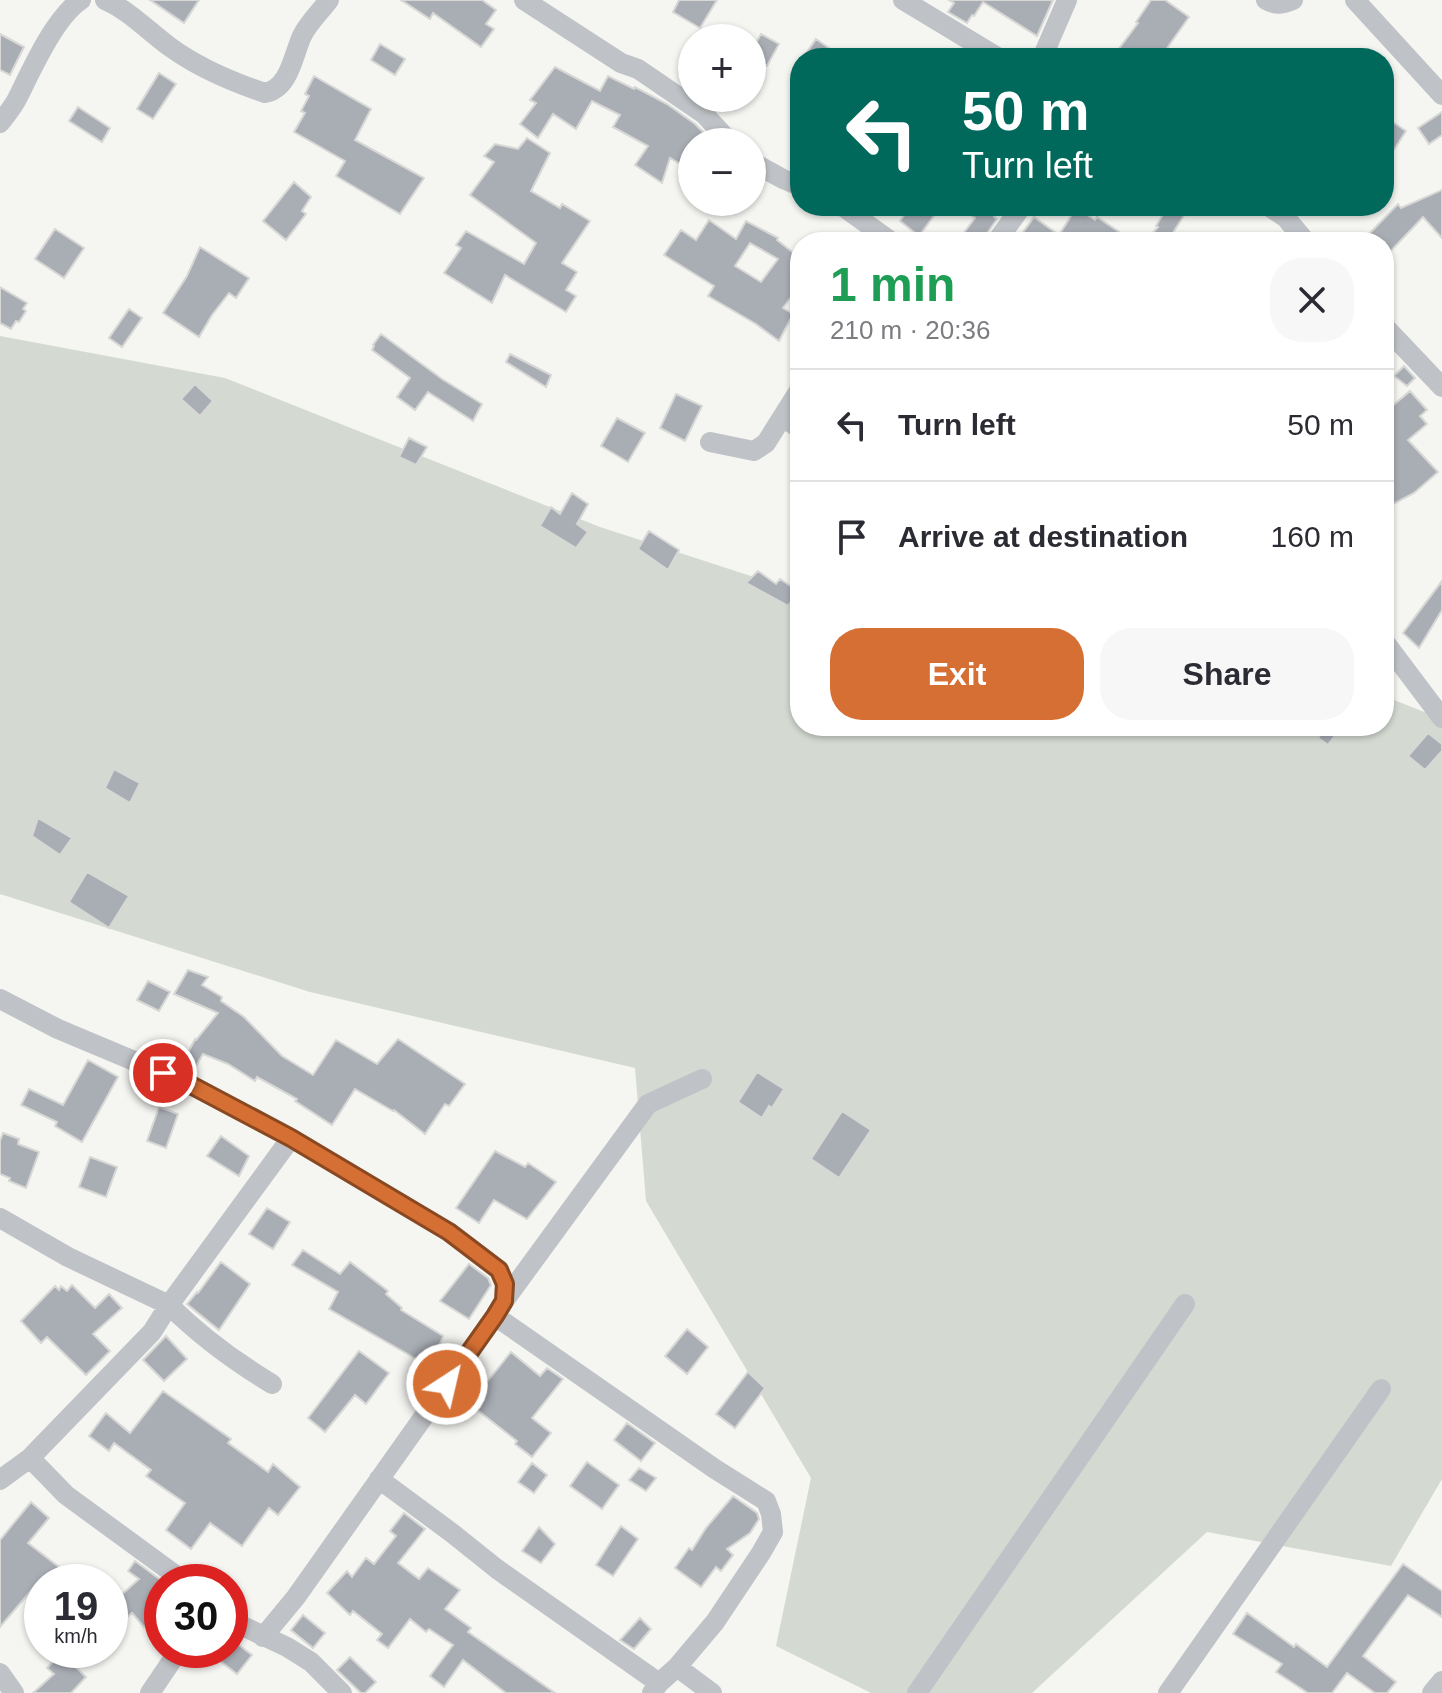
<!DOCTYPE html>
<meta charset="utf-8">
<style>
body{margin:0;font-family:Helvetica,sans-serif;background:#f7f7f7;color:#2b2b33;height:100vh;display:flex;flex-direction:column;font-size:30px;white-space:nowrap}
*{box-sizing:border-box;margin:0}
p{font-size:26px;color:#7c7c81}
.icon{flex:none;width:44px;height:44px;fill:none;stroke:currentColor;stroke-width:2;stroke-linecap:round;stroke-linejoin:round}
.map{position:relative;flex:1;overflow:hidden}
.side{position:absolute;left:790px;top:232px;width:604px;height:504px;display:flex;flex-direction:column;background:#fff;border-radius:32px;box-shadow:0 2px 6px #0004}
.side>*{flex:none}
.top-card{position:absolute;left:790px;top:48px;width:604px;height:168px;border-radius:32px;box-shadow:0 2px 6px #0004;background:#00695c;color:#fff;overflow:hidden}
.controls{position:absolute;left:678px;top:24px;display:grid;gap:16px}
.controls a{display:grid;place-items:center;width:88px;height:88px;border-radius:50%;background:#fff;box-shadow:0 2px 6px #0004;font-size:40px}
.speed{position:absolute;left:24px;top:1564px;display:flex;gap:16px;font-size:40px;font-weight:700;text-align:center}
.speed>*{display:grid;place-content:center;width:104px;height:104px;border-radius:50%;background:#fff;box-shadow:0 2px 6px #0004;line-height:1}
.speed small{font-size:20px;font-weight:400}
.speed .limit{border:12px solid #d22;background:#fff;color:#111}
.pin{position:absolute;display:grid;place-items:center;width:68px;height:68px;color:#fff;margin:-34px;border:4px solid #fff;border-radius:50%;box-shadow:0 2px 8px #0007}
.me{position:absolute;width:88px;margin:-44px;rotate:35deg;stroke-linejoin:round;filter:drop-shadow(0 0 6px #0008)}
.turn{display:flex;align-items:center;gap:28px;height:168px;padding:0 40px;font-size:36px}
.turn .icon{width:104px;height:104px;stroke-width:2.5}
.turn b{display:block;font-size:56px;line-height:68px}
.round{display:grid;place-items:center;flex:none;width:84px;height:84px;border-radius:32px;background:#f7f7f7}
.overview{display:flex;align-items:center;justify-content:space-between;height:136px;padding:0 40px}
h1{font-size:48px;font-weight:700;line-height:60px;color:#1e9e55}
.action{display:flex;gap:16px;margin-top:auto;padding:16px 40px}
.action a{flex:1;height:92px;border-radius:32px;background:#d56f33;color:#fff;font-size:32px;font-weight:700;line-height:92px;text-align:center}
.action a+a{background:#f7f7f7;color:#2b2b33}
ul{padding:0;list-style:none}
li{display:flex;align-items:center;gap:24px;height:112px;padding:0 40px;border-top:2px solid #e1e1e2}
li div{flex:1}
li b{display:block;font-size:30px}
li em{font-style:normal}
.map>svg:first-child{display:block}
.green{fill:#d4dad2}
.building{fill:#a9aeb5;stroke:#d7d7d5;stroke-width:2;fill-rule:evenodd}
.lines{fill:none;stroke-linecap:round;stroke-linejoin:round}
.street{stroke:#bfc2c6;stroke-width:20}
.route-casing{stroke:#8a4821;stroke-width:20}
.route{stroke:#d56f33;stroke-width:14}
</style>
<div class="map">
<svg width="1442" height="1693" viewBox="0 0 1442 1693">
<rect width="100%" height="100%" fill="#f5f5f2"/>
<path class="green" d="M0,336L225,378L600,527L800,592V726H1384V696L1442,719V1479L1391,1566L1207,1532L1032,1693H871L776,1646L811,1478L646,1201L635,1068L310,992L0,894Z"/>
<path class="building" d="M150,0H199L184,23Z
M401,0H482L496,10L486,24L494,29L481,47L433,13L430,19Z
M679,0H717L700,28L673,12Z
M949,0H1053L1037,36L983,2L974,16L972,15L967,23L948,12L954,3Z
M1151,0H1165L1189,17L1160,58H1112L1138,23L1136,22Z
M0,34L24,47L10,75L0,70Z
M761,34L779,44L767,66L752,58V50Z
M816,39L843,58H803Z
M380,44L405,59L395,75L371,60Z
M555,67L600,91L608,76L634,89L635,87L667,104L695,124L707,136L703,142H692V146L682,165L670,158L662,183L635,165L648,146L613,127L620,115L592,101L576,129L553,114L538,138L520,124L536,103L530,100Z
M159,73L176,84L153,119L137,109Z
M314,76L371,109L355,140L424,178L400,214L336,176L345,161L294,132L305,113L301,111L309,96L305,94Z
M78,107L110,128L102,142L69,121Z
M1442,112V135L1429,144L1418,128Z
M1384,116L1406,131L1384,165Z
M527,138L550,153L531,191L560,208L562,204L590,221L562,263L577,272L566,290L576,296L566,312L505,275L492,303L444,273L461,248L456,245L466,231L524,264L536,243L470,195L494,162L484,156L495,144L518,149Z
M294,182L311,197L302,211L306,214L286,240L263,221Z
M1442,190V238L1423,217L1384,258V242H1376L1368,235L1398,204L1401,208Z
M911,206H941L919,236L900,221Z
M958,206H1001L994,217L997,219L981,242H957L975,218Z
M1168,206H1190L1167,242H1159L1151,235L1158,227L1156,226Z
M1076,208L1095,220L1097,217L1134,242H1016L1034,217L1059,235Z
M709,220L736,239L746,221L778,238L777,240L800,258V285L783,308L793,314L779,341L756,324L708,296L714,286L664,255L681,230L696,240ZM750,243L778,259L761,282L735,266Z
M55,229L84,248L64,278L35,259Z
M200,247L249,278L236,298L229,293L212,315L199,337L163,313L187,276Z
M0,287L27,303L23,309L26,311L19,322L16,321L11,329L0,323Z
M129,309L142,318L122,347L109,338Z
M381,334L442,379L482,404L473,421L428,392L415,410L397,397L410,378L372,350L374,346L373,345Z
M510,354L551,375L546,387L506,362Z
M1404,366L1415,378L1407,386L1394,376Z
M195,384L213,401L200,416L181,399Z
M1410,391L1427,410L1420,416L1427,424L1408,440L1438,472L1414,493L1384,509V413Z
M676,394L702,406L685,441L660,428Z
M617,418L645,433L628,462L601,446Z
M409,438L427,447L416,465L399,457Z
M572,493L588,504L577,524L588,532L576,548L540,526L551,507L560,514Z
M649,531L679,550L668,570L638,549Z
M758,571L776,584L780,579L798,591L788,606L746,583Z
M1442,581V610L1419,648L1403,633Z
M1327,726H1342L1328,745L1318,738Z
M1428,733L1442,744V751L1425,770L1408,756Z
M114,769L140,783L130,803L105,788Z
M38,818L72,838L60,855L32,836Z
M87,872L129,896L109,928L69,902Z
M188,970L208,977L202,985L222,997L221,1001L244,1017L282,1056L313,1075L336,1040L377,1064L398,1039L465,1084L449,1106L445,1104L425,1134L394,1110L393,1111L355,1089L332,1125L295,1101L297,1099L257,1077L255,1081L228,1064L203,1054L196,1066L185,1059L195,1039L196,1040L218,1013L174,994Z
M148,981L170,992L159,1011L137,1000Z
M88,1060L118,1077L82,1142L55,1126L57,1122L21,1105L29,1089L63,1105Z
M757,1072L784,1089L772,1108L769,1106L762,1118L738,1102Z
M159,1107L178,1114L166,1148L147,1141Z
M842,1111L871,1130L839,1178L811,1159Z
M3,1133L19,1139L18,1144L39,1152L26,1188L9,1181L10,1178L0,1174V1141Z
M221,1136L249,1156L239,1176L207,1156Z
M495,1151L525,1167L528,1163L556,1182L527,1219L494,1200L479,1223L456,1208Z
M90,1157L117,1167L106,1197L79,1187Z
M267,1208L290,1222L273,1249L249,1234Z
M303,1250L340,1274L350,1262L388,1291L386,1294L402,1308L401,1310L443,1336L436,1354L447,1360L439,1372L329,1309L338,1292L292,1265Z
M221,1262L250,1284L219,1330L187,1304L197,1292L198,1293Z
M469,1264L488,1278L491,1285L469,1319L440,1301Z
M72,1285L95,1308L109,1294L122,1308L93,1334L110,1351L86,1375L47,1337L41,1343L21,1321L55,1286L59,1290L61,1286L67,1291Z
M687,1329L708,1347L687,1374L665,1356Z
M166,1336L187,1359L164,1381L143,1360Z
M359,1351L389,1373L366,1404L355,1395L325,1432L308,1418Z
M511,1352L540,1376L547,1368L563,1379L532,1418L551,1433L532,1457L515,1444L517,1441L476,1409L482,1401L479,1399L486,1390L483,1387Z
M748,1372L765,1388L735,1428L716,1414Z
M163,1391L231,1439L228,1443L268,1472L273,1464L300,1487L278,1515L269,1508L242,1546L210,1523L191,1549L166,1530L185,1503L146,1476L151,1470L114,1443L109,1451L89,1436L106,1413L130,1433Z
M627,1423L655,1443L641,1461L614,1440Z
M587,1462L619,1485L602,1509L570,1486Z
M532,1463L547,1475L534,1493L518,1482Z
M639,1468L656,1478L646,1491L629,1480Z
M733,1496L757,1513L759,1519L750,1533L727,1549L733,1555L721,1571L716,1567L701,1587L675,1568L689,1548L692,1550L706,1528Z
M31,1502L49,1518L28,1543L59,1567L48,1582H42L41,1591L35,1586L0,1627V1540Z
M404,1513L425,1529L398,1563L419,1579L428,1568L460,1590L445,1609L471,1628L468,1632L555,1693H506L463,1660L444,1687L430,1676L453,1645L429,1629L426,1632L410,1619L388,1648L377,1640L382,1634L353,1611L350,1615L327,1593L347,1571L352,1577L366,1558L374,1564L396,1536L390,1531Z
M621,1526L638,1539L613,1576L596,1565Z
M539,1527L555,1544L541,1563L522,1551Z
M135,1561L162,1581V1611L144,1627L132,1613L110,1631V1605L139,1579L128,1571Z
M1403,1564L1442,1591V1617L1408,1595L1363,1656L1396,1682L1387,1693H1375L1347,1673L1332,1693H1308L1276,1672L1282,1664L1233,1634L1247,1613L1294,1647L1296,1644L1327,1667Z
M303,1615L325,1633L313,1648L291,1630Z
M640,1618L651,1629L634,1649L620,1640Z
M235,1642L252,1655L237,1674L220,1661Z
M61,1653L86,1677L71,1693H33L54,1674L47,1668Z
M350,1657L376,1682L365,1693H361L337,1670Z"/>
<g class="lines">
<path class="street" d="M105,0C130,11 148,31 170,47C199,68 232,82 265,93C290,88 293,55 302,36C308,23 320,12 329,0
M524,0L621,63L638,69L704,114L730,142
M903,0L999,58
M1266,0C1276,6 1283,4 1293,0
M1355,0L1442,95
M1042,58L1067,0
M0,123C6,115 14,106 18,97C32,69 55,17 81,0
M752,162L783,179L800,186
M842,206L892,242
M1268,206L1286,218L1306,242
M996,242L1022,206
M1384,326L1442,387
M783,417L800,429
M710,442L754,451L766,443L800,389
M1384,641L1442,718
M0,999L58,1029L189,1084L291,1138L449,1232L499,1270L505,1284L504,1301L495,1316L296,1597L263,1637
M0,1218L68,1257L169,1305L291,1138
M504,1301L648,1104L702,1079
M495,1316L715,1469L766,1501L771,1514L773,1532L761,1553L715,1622L677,1667L659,1683L652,1693
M30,1458L66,1495L185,1582
M379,1479L452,1533L497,1569L659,1683
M0,1480L30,1458L152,1332L169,1305C200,1336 234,1361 272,1384
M230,1620L287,1647L311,1662L342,1693
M677,1667L712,1693
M0,1673L14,1693
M150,1693L179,1650
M917,1693L1185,1304
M1168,1693L1381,1389
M1432,1693L1442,1681"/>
</g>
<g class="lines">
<defs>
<path id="route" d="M163,1073L189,1084L291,1138L449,1232L499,1270L505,1284L504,1301L495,1316L447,1384"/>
</defs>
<use href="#route" class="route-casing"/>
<use href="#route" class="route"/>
</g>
</svg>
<div class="controls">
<a>+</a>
<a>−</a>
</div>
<div class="speed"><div>19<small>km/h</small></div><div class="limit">30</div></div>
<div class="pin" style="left:163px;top:1073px;background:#d93025"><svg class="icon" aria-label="arrive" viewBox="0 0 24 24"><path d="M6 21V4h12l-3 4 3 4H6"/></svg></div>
<svg class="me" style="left:447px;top:1384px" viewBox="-20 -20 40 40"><circle r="17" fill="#d56f33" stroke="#fff" stroke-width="3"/><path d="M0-11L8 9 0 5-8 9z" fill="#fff"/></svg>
<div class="top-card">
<div class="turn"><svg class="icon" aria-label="left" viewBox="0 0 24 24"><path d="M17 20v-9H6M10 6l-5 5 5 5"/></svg><div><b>50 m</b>Turn left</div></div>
</div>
<section class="side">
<div class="overview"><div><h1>1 min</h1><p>210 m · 20:36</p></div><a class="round"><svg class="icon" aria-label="close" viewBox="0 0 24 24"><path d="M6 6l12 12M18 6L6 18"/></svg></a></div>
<ul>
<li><svg class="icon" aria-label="left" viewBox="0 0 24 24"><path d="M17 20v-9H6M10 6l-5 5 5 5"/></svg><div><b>Turn left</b></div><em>50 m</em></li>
<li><svg class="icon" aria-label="arrive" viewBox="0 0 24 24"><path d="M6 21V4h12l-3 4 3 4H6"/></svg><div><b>Arrive at destination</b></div><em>160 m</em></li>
</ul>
<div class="action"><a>Exit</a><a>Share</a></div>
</section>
</div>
